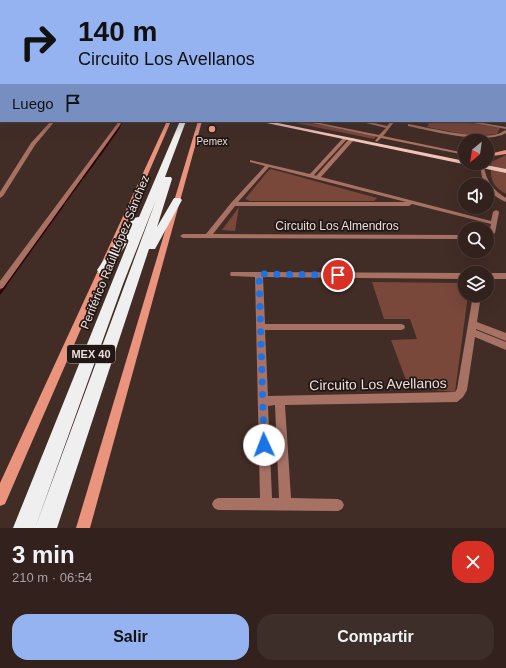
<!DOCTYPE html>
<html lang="es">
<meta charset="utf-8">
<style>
body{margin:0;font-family:Arial,sans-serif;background:#3d2e29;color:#f1f3f6;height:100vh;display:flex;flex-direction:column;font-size:15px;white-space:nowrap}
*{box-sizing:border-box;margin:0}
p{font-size:13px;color:#a8a3a3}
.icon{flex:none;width:22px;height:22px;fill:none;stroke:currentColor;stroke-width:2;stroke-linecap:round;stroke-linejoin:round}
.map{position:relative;height:528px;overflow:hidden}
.sheet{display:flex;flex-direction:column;background:#32211c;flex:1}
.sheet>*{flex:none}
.top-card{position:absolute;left:0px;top:0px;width:506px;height:122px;box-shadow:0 4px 16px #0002,0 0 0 1px #4d3e3b;background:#95b2f1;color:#111;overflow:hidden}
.needle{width:26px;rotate:209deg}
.controls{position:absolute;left:458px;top:134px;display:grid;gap:8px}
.controls a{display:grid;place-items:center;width:36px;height:36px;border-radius:50%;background:#32211c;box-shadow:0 4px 16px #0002,0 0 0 1px #4d3e3b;font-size:20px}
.pin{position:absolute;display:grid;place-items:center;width:34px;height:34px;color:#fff;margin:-17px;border:2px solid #fff;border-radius:50%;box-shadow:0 1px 4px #0007}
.me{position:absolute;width:44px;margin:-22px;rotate:358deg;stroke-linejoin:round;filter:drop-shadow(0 0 3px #0008)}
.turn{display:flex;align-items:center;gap:14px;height:84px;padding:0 12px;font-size:18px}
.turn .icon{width:52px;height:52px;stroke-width:2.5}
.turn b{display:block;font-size:28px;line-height:34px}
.then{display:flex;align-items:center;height:38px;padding:0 12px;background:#0003;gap:8px;font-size:15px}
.round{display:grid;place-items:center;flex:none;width:42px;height:42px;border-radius:16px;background:#3d2e29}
.headline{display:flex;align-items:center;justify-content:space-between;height:68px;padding:0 12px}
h1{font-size:24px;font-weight:700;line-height:30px}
.primary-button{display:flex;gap:8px;margin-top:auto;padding:8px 12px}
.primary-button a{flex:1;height:46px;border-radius:16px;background:#95b2f1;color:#111;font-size:16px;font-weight:700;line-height:46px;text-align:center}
.primary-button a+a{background:#3d2e29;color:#f1f3f6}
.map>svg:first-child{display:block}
.green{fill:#7a473b}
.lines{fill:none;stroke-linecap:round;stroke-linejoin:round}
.stream-far3{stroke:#330200;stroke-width:1.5}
.stream-far2{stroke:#330200;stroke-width:2}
.stream-far1{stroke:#330200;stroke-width:2.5}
.stream{stroke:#330200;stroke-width:3}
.street{fill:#a77264;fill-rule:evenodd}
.secondary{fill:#ea947e;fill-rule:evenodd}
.primary{fill:#f1c4b8;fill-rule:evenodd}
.highway{fill:#efefef;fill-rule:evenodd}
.route{stroke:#1a73e8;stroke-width:7;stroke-dasharray:0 12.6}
.poi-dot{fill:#f49e88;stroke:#211714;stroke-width:1.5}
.labels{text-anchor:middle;stroke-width:3.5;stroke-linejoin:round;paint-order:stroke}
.far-poi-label{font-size:10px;fill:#edddd9;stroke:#211714}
.shield{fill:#211714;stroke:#b0a29e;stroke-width:1}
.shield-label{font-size:11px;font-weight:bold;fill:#edddd9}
.street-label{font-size:12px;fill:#edddd9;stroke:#211714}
.near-street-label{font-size:14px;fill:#edddd9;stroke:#211714}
</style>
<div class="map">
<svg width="506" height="528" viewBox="0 0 506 528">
<rect width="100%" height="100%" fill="#422c26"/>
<path class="green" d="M286,121H299L376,136L374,139Z
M430,121H458L500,128L497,134L474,136L427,127Z
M506,155V194C491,186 490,178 491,162Z
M271,169L377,198L374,201H250L245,199L268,171Z
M239,207L235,231L222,230Z
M372,282L465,283V295H468L455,392L409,388L391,340L417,339L410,319H384Z"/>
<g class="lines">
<path class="stream-far3" d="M107,145L119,128L122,121"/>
<path class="stream-far2" d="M62,206L108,144"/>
<path class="stream-far1" d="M4,287L63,205"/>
<path class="stream" d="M0,293L5,286"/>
<path class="street" d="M505,61H506V63H505Z
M505,71H506V73H505Z
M0,75H1V78H0Z
M0,88H1V90H0Z
M505,88H506V91H505Z
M505,101H506V103H505Z
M505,113H506V115H505Z
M51,121H55L35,145L3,196L0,198V192L31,143Z
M118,121H122L120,125L3,288L0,289V281L117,124Z
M302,121H310L379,135L386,128L358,121H365L387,126L391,121H395L383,136L465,153V155L381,138L377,142L375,141L378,137Z
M462,121H471L506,127V129Z
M409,124C430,128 478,140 498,134C501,133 503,131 506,130V133C485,145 431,131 408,126V124Z
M344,137L348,138L314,175L316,176L350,138H354V140L321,177L491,221L493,212L496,210L498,211L499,212L495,233L487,238V233L489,232L491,224L412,204L409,206H235L213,234L465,235V239L183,238L180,236L183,234H206L231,203L265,166L250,162V160L310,174ZM269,167L406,202H238Z
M480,165L484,166C486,181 493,190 506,198V202C499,199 489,193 487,185H486L482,177Z
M231,272H259L465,273V279L263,277L265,324H401L404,325L405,327L404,329L401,330H265L268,396L455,392L457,389L473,295H481L477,322L506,333V341L476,329V330L506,342V350L475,337L467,390L463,397L457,402L285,405L291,498L338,499L342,501L344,505L342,509L338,511L218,510L214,508L212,504L214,500L218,498H260L255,277L234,276H231L230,274ZM275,405L279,498H272L268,406Z
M487,273H506V279H487Z"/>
<path class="secondary" d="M167,121H171L5,504L0,506V483Z
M198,121H202L90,528H76Z
M506,150V154L493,156L487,160V155L489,154Z"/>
<path class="primary" d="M0,66H1V68H0Z
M257,121H268L465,161V163H476L506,169V173Z"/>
<path class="highway" d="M180,121H186L165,177H171L172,179L157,227L174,198H180L182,200L155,249H149L57,528H35L156,200L123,284L35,528H13L129,240L107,273L103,274L99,273L97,270L133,218L139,217Z"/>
</g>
<linearGradient id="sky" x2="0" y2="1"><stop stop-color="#241815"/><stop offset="0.45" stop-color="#544b52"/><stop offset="1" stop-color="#544b52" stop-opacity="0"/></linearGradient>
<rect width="506" height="135" fill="url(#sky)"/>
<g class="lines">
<path class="route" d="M264,445L259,274L338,275"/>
</g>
<circle class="poi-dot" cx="212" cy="129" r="4"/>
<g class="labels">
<g class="far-poi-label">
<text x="212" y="145">Pemex</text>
</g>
<rect class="shield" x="67" y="345" width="48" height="18" rx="3"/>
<g class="shield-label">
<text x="91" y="358">MEX 40</text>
</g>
<g class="street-label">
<text x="337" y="230">Circuito Los Almendros</text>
<text transform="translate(115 252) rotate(-68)" y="4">Periférico Raúl López Sánchez</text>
</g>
<g class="near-street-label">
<text transform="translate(378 384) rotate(-1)" y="5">Circuito Los Avellanos</text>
</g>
</g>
</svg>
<div class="controls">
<a><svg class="needle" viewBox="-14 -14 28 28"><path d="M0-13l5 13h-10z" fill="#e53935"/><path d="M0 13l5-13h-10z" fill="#a8a3a3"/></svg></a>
<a><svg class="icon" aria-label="sound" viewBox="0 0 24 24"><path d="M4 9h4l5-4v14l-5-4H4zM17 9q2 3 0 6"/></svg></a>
<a><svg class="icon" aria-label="search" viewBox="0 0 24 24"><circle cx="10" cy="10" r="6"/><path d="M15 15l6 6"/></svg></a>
<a><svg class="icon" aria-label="layers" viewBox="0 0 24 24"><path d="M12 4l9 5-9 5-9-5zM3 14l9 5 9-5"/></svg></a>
</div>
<div class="pin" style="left:338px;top:275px;background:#d93025"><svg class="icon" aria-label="arrive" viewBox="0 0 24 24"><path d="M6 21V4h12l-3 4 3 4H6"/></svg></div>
<svg class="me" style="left:264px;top:445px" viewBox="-20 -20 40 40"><circle r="19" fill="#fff"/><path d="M0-13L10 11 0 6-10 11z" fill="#1a73e8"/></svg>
<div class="top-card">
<div class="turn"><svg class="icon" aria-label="right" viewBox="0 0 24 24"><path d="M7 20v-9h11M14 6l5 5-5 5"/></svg><div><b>140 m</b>Circuito Los Avellanos</div></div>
<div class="then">Luego<svg class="icon" aria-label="arrive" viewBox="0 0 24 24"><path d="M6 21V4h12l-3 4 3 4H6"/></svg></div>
</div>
</div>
<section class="sheet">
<div class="headline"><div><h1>3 min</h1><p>210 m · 06:54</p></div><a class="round" style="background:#d93025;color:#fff"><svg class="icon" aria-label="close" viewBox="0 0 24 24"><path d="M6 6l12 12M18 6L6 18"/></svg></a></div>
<div class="primary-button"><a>Salir</a><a>Compartir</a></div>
</section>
